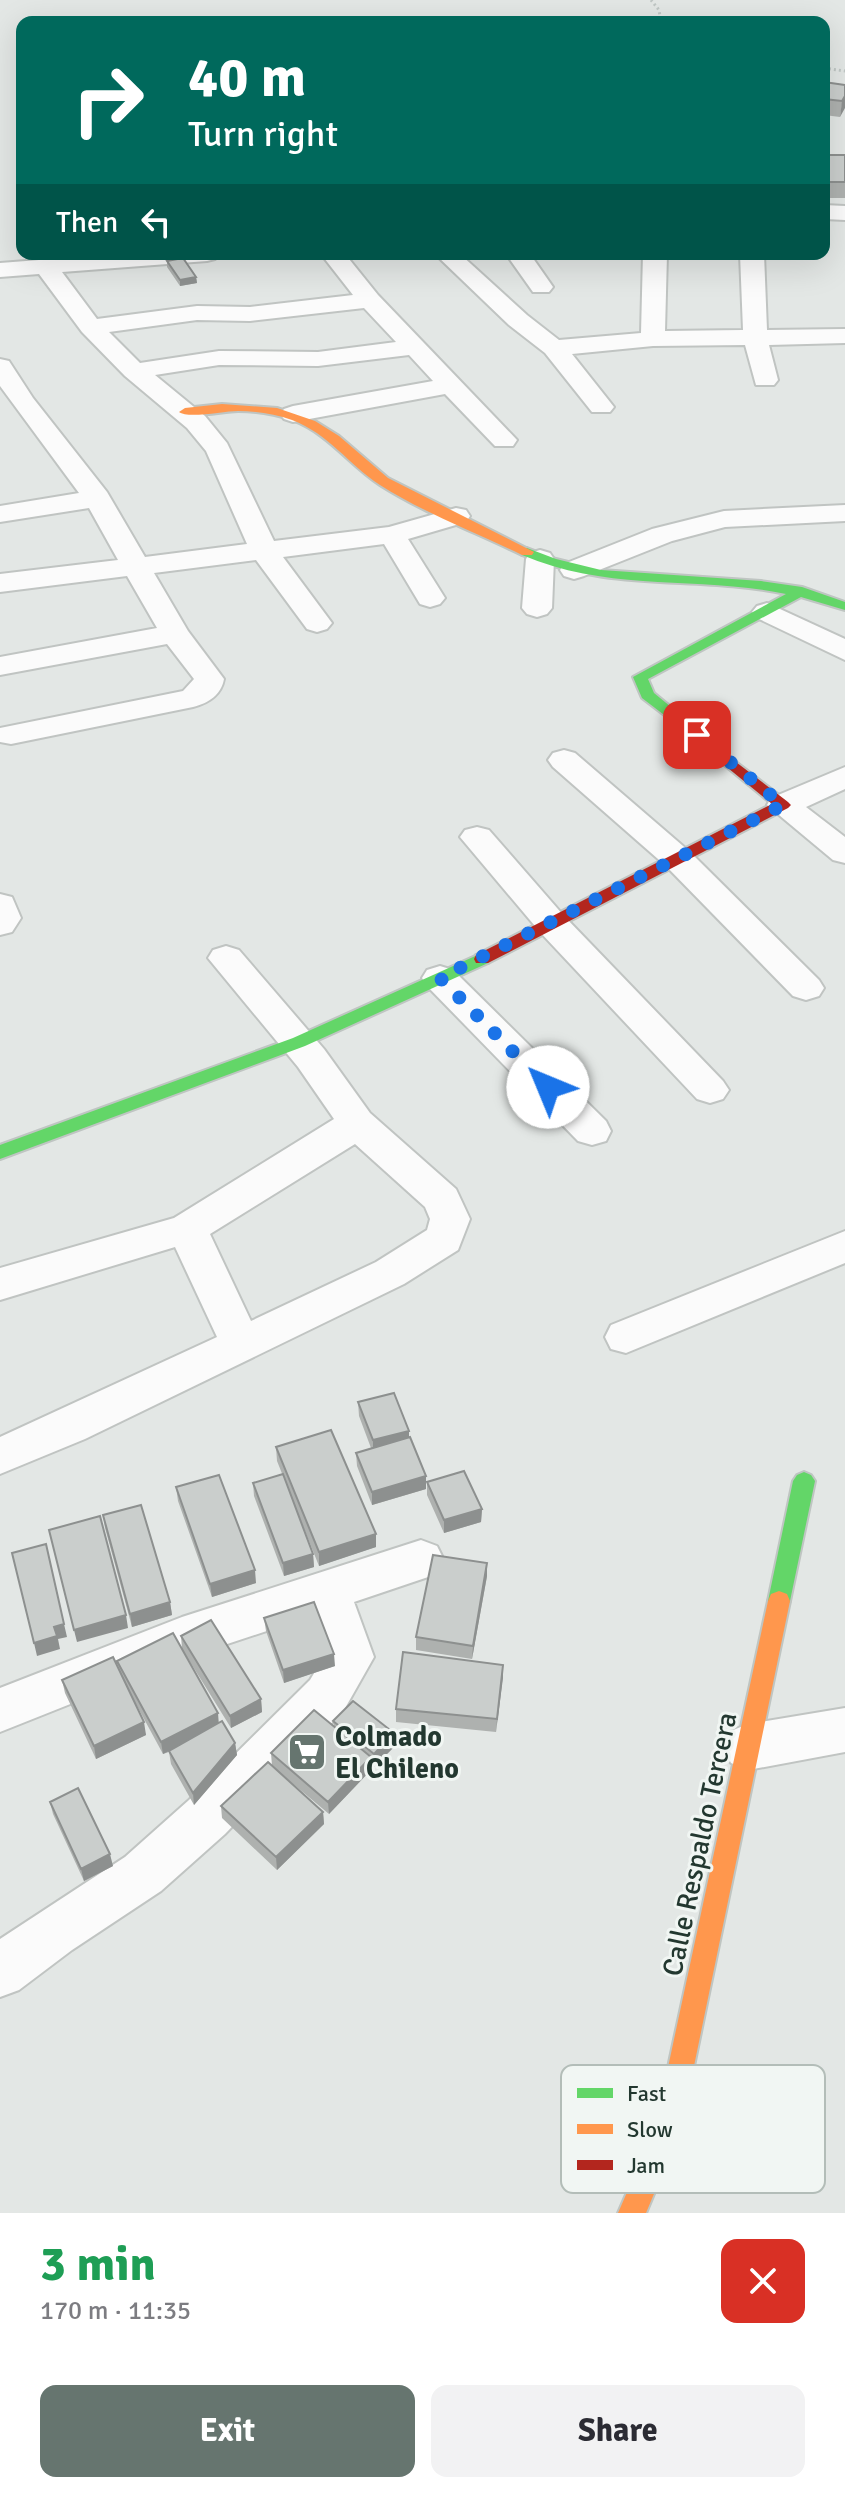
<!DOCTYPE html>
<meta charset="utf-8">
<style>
body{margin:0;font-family:Signika,sans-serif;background:#f2f2f3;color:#2b2b33;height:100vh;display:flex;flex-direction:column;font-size:30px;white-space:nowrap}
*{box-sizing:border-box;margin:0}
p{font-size:26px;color:#7c7c81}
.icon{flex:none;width:44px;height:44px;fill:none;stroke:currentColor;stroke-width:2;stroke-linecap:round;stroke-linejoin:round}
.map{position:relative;height:2213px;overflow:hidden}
.details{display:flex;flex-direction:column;background:#fff;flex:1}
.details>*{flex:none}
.guide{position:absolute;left:16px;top:16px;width:814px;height:244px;border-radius:16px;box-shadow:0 8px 32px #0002;background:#00695c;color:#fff;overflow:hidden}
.pin{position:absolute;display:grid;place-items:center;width:68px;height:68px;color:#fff;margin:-34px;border-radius:16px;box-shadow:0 4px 12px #0006}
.me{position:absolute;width:88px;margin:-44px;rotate:315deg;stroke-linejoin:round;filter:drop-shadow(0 0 6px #0008)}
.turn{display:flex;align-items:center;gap:28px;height:168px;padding:0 40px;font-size:36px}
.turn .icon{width:104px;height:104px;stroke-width:2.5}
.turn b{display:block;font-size:56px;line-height:68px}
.then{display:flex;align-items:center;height:76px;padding:0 40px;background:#0003;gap:16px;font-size:30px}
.round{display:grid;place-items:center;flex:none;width:84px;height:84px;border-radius:16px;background:#f2f2f3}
.head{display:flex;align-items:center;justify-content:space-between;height:136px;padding:0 40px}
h1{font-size:48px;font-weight:700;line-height:60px;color:#1e9e55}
.primary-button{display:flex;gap:16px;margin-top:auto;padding:16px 40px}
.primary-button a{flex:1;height:92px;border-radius:16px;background:#66756f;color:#fff;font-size:32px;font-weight:700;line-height:92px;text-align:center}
.primary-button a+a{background:#f2f2f3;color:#2b2b33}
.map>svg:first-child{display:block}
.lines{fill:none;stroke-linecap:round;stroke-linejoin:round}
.street-casing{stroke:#c0c4c2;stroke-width:4}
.fast-casing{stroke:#bfc5c2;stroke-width:4}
.slow-casing{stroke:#bfc5c2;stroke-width:4}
.jam-casing{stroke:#bfc5c2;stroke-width:4}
.path{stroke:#c0c7c5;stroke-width:3;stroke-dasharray:2 3;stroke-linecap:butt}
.street{fill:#fbfbfb;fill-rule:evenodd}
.fast{fill:#63d668;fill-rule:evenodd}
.slow{fill:#ff974d;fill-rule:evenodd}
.jam{fill:#b3261e;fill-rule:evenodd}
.wall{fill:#aeb1af}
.shaded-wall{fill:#8d908f}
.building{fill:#cacecc;stroke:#8d908f;stroke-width:2}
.route{stroke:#1a73e8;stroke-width:14;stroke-dasharray:0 25.2}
.labels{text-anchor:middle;stroke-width:6;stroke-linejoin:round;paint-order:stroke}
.near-poi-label{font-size:28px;font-weight:bold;fill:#233830;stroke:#f1f6f3;text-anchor:start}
.near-street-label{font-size:28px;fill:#233830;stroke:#f1f6f3}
.key{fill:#f1f6f3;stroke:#b3bdb8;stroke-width:2}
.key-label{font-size:22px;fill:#233830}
</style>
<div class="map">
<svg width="845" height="2213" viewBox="0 0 845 2213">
<rect width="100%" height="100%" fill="#e3e7e5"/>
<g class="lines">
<defs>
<path id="street" d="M824,205L845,206V220L824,219Z
M117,254H219L215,259L207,261L62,272L97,319L197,306L250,307L353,295L321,254H345L378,295L517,440L513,446H495L445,394L293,422L284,419L280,414L284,409L293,406L433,381L409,355L318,366L219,365L155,375L205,416L227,443L274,541L389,527L456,508L466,510L470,516L466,522L408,539L445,598L440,604L430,607L420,604L384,544L283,557L332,623L327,629L317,632L307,629L256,560L154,573L188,631L224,679C221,695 209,703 193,707L11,744L0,742V728L183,691L194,679L167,644L0,675V657L157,628L127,576L0,592V574L118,560L89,508L0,522V506L79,493L0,386V359L9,361L33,398L107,492L145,557L247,544L206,451L187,428L125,376L82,332L39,274L0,277V263ZM364,308L396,342L318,352L219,351L140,363L109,332L197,320L250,321Z
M435,254H460L527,315L559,340L641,333L643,254H667L665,331L743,330L740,254H764L767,330L845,329V343L769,345L778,380L774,385H756L745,345L653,346L572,354L614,407L610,412H592L545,353L509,325Z
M506,254H530L553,287L549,292H533Z
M845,505V521L725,527L672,541L584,576L574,579L564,576L560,570L564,564L652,529L724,511Z
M540,550L550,553L554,559L552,608L547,614L537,617L527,614L522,608L526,559L530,553Z
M767,603L845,639V660L757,618L752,612L757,606Z
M564,750L575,753L690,852L819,980L824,988L819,996L806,1000L793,996L666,866L553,767L548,760L553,753Z
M845,767V789L806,807L845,837V863L833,860L767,805L771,798Z
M477,827L489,830L564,916L723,1081L729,1090L723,1099L710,1103L697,1099L540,932L460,837L465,830Z
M0,894L12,897L21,918L12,932L0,935Z
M226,946L239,950L324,1049L370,1113L456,1189L470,1219L458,1250L404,1284L85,1439L0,1474V1437L217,1337L175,1247L0,1300V1268L174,1218L334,1119L298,1067L208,958L213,950ZM355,1144L425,1207L430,1219L427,1230L376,1262L251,1321L210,1234Z
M440,966L453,970L606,1121L611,1131L606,1141L592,1145L578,1141L427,986L422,978L427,970Z
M845,1231V1263L626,1353L611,1349L605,1337L611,1325Z
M421,1540L437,1546L444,1560L437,1574L354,1602L374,1657L344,1710L225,1834L161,1891L72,1950L19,1990L0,1997V1939L125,1857L189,1800L310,1680L325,1655L312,1616L191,1656L0,1732V1688L182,1617Z
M845,1708V1752L748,1770L731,1763L723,1747L731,1731L748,1724Z"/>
<path id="fast" d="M527,548L556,559L601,570L761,581L802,587L845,602V610L801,597L648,679L654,693L711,740L713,743L706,747L642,698L633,677L786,594C695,575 612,593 522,555V549Z
M482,953L488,955L490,959L488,963L305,1046L0,1159V1145L293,1038Z
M804,1472L811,1475L815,1481L790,1601L787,1608L779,1611L771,1608L768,1601L793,1481L797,1475Z"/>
<path id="slow" d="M222,404L277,408L315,421L339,436L388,478L534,552L532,555H522C475,532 424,513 380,485C348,464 329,434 292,420C275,414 256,411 238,411C224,411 188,419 179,412L185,408Z
M779,1591L787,1594L790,1601L681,2129L646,2213H618L655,2128L768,1601L771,1594Z"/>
<path id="jam" d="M706,739L788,802L791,805L788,808L488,963H476L474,959L476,955L772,804L701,746L699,743Z"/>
</defs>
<use href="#street" class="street-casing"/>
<use href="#fast" class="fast-casing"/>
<use href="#slow" class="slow-casing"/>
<use href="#jam" class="jam-casing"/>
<path class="path" d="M651,0L659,10L661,22
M824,68L845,71"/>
<use href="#street" class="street"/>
<use href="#fast" class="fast"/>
<use href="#slow" class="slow"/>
<use href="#jam" class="jam"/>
</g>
<path class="wall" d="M824,82L845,85L840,117L824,115Z
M824,155H845V198H827L824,193Z
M167,261L196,277L197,283L180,286L167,267Z
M358,1402L409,1431V1437L426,1476V1489L372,1505L357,1466L356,1453L371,1448L359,1416Z
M276,1447L376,1534V1547L319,1566L277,1461Z
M427,1482L482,1509L481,1522L444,1533L427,1495Z
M253,1483L313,1554L314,1567L284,1576L254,1496Z
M176,1487L256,1583L212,1597L178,1501Z
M103,1515L170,1602L172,1615L132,1627L105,1528Z
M487,1563V1576L472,1659L416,1650V1637Z
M264,1618L335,1666L284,1683L266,1631Z
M181,1636L261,1699L262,1712L231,1728L182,1649Z
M117,1661L219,1723L235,1743L237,1755L194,1805L171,1764L169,1752L163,1754L130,1693L146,1735L96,1759L65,1693L62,1680L119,1670Z
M503,1665L496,1732L396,1722V1709Z
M333,1721L395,1746L374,1767L371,1764V1770L329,1814L273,1767L323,1812L324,1824L277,1870L222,1818L221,1806L272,1766L271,1753L334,1726Z
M50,1802L113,1866L84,1881L53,1814Z"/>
<path class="shaded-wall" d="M845,96V108L840,117L842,101Z
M312,254H323V256L312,258Z
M196,277L197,283L180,286V280Z
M409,1431V1444L373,1454V1440Z
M426,1476V1489L372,1505V1492Z
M482,1509L481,1522L444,1533V1520Z
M376,1534V1547L319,1566V1552Z
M313,1554L314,1567L284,1576L283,1563Z
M487,1563V1576L472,1659L473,1646Z
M255,1570L256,1583L212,1597L210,1584Z
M170,1602L172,1615L132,1627L130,1614Z
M126,1615L128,1628L77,1642L74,1630Z
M64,1624L67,1637L58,1639L60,1649L37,1656L34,1643L54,1627Z
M334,1654L335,1666L284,1683L283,1670Z
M503,1665V1678L496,1732L497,1719Z
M261,1699L262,1712L231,1728L230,1716Z
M218,1713L219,1726L163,1754L161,1742Z
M144,1722L146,1735L96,1759L94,1746Z
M394,1733L395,1746L374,1767V1754Z
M235,1743L237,1755L194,1805L193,1793Z
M371,1757V1770L329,1814L328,1802Z
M323,1812L324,1824L277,1870L276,1857Z
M110,1854L113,1866L84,1881L81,1869Z"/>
<path class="building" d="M824,82L845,85V96L842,101L824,99Z
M824,155H845V182H829L827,177L824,176Z
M183,258L196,277L180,280L167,261Z
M394,1393L409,1431L373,1440L358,1402Z
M331,1430L376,1534L319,1552L276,1447Z
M410,1437L426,1476L372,1492L356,1453Z
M464,1471L482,1509L444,1520L427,1482Z
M283,1474L313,1554L283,1563L253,1483Z
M219,1475L255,1570L210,1584L176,1487Z
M141,1505L170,1602L130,1614L103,1515Z
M100,1516L126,1615L74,1630L49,1530Z
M46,1544L64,1624L54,1627L57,1636L34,1643L12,1553Z
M433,1555L487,1563L473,1646L416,1637Z
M314,1602L334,1654L283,1670L264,1618Z
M211,1620L261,1699L230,1716L181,1636Z
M173,1633L218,1713L161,1742L117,1661Z
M403,1652L503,1665L497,1719L396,1709Z
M113,1657L144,1722L94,1746L62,1680Z
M353,1701L394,1733L374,1754L333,1721Z
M314,1710L371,1757L328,1802L271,1753Z
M222,1721L235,1743L193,1793L169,1751Z
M268,1762L323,1812L276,1857L221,1806Z
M78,1788L110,1854L81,1869L50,1802Z"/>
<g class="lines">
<path class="route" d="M548,1087L440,978L783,805L697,735"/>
</g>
<defs>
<symbol id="supermarket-square" viewBox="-11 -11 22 22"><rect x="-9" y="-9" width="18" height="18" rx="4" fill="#66756f" stroke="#f1f6f3"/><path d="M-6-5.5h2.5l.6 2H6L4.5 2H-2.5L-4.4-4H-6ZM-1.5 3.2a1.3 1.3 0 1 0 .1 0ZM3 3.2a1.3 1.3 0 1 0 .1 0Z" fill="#fff"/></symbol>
</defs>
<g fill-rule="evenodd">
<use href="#supermarket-square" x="285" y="1730" width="44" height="44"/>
</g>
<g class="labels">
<g class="near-poi-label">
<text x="335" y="1746">Colmado<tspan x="335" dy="32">El Chileno</tspan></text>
</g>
<g class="near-street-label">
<text transform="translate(699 1844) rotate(-78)" y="10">Calle Respaldo Tercera</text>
</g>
</g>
<rect x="561" y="2065" width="264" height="128" rx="12" class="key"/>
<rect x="577" y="2088" width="36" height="10" fill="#63d668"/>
<rect x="577" y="2124" width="36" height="10" fill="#ff974d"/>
<rect x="577" y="2160" width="36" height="10" fill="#b3261e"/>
<g class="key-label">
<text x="627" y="2101">Fast</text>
<text x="627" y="2137">Slow</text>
<text x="627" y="2173">Jam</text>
</g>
</svg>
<div class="pin" style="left:697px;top:735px;background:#d93025"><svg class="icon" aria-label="arrive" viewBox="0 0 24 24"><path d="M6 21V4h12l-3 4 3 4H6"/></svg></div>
<svg class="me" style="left:548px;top:1087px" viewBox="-20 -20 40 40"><circle r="19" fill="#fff"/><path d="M0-13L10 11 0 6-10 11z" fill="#1a73e8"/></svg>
<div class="guide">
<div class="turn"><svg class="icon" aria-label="right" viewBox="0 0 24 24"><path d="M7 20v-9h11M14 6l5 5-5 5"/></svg><div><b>40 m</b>Turn right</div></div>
<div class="then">Then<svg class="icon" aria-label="left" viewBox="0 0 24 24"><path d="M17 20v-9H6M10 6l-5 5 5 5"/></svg></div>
</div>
</div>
<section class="details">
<div class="head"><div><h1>3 min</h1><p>170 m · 11:35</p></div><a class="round" style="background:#d93025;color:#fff"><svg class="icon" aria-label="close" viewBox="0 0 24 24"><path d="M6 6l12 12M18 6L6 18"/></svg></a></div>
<div class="primary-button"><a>Exit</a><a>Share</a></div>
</section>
